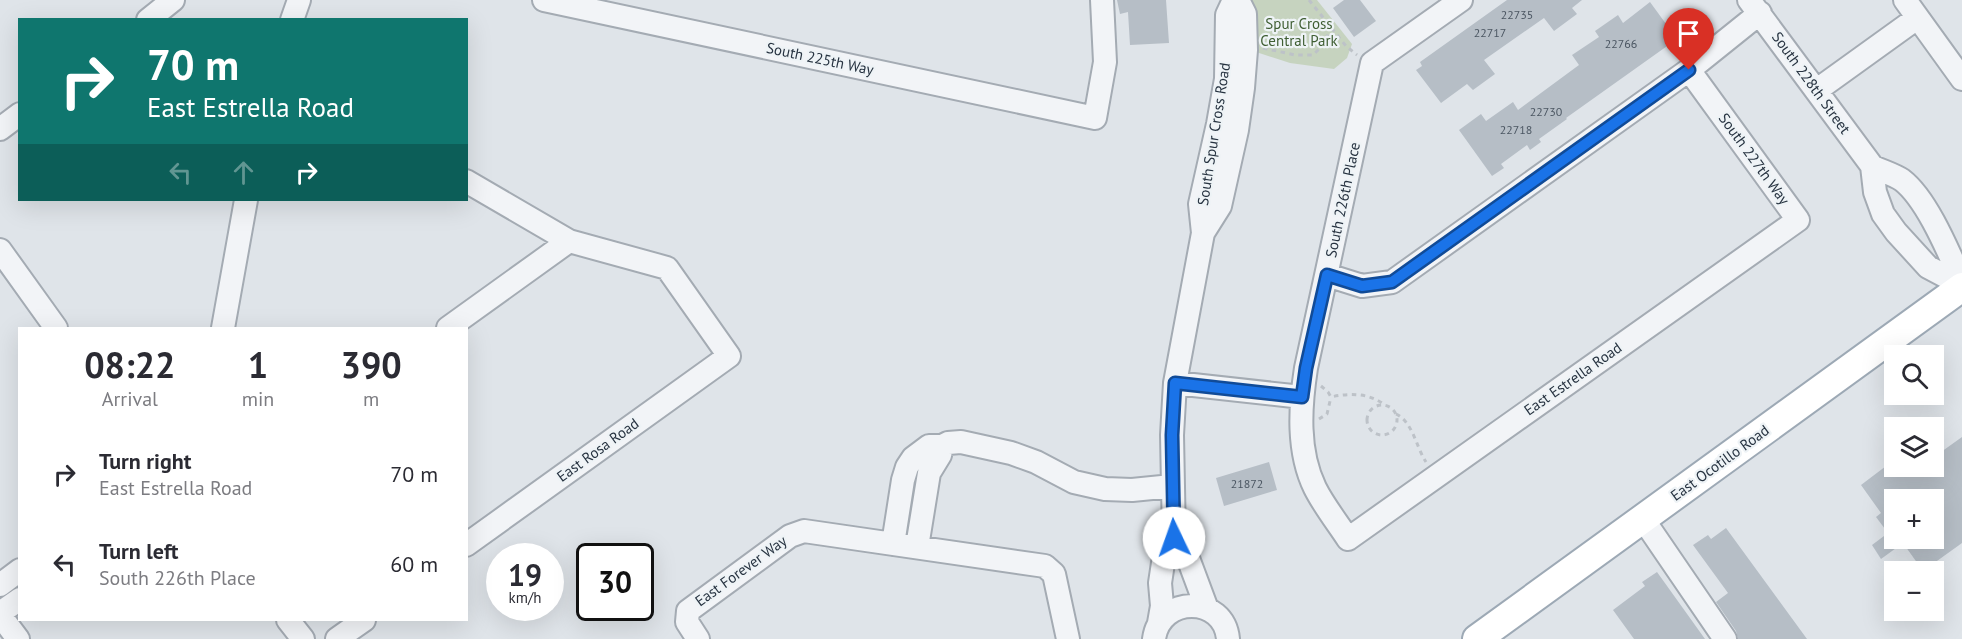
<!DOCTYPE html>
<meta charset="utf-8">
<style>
body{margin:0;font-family:"PT Sans",sans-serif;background:#f7f7f7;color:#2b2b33;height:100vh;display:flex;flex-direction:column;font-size:22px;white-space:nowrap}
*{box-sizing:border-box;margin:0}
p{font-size:20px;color:#7c7c81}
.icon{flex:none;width:33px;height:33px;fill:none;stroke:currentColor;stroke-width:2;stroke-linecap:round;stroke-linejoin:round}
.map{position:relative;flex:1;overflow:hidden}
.sheet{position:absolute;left:18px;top:327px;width:450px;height:294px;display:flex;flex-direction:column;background:#fff;border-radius:0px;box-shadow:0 6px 24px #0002}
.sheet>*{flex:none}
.banner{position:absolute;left:18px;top:18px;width:450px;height:183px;border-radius:0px;box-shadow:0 6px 24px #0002;background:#0f766e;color:#fff;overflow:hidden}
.tools{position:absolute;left:1884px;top:345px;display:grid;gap:12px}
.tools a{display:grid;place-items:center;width:60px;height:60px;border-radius:0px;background:#fff;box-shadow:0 6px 24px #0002;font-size:30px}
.speed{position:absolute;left:486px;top:543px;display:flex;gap:12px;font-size:30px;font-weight:700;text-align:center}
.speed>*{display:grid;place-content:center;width:78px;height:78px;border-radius:50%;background:#fff;box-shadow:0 6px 24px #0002;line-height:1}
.speed small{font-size:15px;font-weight:400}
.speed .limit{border:3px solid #111;border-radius:9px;background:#fff;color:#111}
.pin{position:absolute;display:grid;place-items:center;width:51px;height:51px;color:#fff;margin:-62px -26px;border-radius:50% 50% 50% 0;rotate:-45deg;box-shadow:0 0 6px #0007}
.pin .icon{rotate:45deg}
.me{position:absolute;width:66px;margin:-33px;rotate:357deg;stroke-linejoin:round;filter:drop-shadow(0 0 4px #0008)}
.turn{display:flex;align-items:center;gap:21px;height:126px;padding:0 30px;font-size:27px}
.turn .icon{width:78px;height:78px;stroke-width:2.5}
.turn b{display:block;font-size:42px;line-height:51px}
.lanes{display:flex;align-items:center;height:57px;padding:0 30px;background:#0003;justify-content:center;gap:30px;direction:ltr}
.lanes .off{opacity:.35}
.eta{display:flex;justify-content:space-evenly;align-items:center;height:102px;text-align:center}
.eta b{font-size:36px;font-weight:700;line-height:42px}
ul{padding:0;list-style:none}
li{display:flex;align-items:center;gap:18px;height:90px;padding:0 30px}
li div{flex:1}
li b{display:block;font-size:22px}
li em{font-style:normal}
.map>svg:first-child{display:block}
.green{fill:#c6d3bf}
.building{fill:#b6bec6;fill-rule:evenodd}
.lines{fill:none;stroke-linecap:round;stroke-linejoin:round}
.minor-casing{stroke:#a4abb3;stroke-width:26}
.major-casing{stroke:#9da9b5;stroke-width:32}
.path{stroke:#bdc2c8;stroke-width:3;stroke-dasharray:4.5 4.5;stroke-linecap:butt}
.minor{stroke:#f2f4f7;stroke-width:22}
.major{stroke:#fff;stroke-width:28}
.route-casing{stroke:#114b97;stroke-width:15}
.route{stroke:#1a73e8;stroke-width:10}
.labels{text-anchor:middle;stroke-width:4.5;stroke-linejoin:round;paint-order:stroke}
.number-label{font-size:12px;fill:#4b5662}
.park-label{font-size:15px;fill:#3f5e33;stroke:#eef3f6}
.street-label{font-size:15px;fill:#273341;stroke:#eef3f6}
</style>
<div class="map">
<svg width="1962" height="639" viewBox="0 0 1962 639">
<rect width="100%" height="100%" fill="#dfe4e9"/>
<path class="green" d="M1248,0H1317L1352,44L1347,58L1334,69L1290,63L1253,51Z"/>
<path class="building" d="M1117,0H1166L1169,43L1130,45L1128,12L1120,14Z
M1344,0H1360L1376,21L1354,37L1333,8Z
M1507,0H1582L1572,8L1577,14L1554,31L1544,18L1484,60L1495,74L1473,90L1467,84L1441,103L1416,70L1422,66L1420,62Z
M1650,2L1677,39L1566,118L1567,119L1539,139L1541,142L1530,150L1527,145L1501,164L1504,168L1492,176L1459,130L1481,114L1486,121L1513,102L1518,110L1579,65L1572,55L1599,37L1595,31L1618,15L1623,23Z
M1962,437V543L1923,571L1903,543L1881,559L1872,545L1888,533L1876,517L1881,513L1861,485L1894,460V466H1900L1907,477L1921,466H1934V457ZM1894,500H1934V538H1894Z
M1269,462L1277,490L1224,506L1216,478Z
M1726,528L1807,639H1738L1736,631L1716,602L1728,593L1693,545L1708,535L1711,539Z
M1657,572L1705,639H1634L1613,610L1645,586L1642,582Z"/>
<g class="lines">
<defs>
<path id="minor" d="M544,0L1095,118L1105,62L1102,0
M1461,0L1372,63L1306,368C1300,407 1297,451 1315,488C1324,506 1337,522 1348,539L1798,220L1689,70
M1749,0L1872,166C1881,171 1893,174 1902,180C1927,199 1949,253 1962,282
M1905,0L1962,79
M148,20L173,0
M292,20L299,0
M1817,90L1917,18
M0,129L20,114
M1872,166L1875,192L1883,214L1896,232L1928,267L1962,285
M466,181L569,241L667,268L729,356L466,545
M1203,233L1220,206L1237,130L1243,88L1246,50L1245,14L1238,0
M0,250L56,328
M1327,275L1362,286L1392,282L1689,70L1760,13
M223,328L246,200
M448,328L569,241
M1175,383L1302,397
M1643,519L1725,639
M1174,538L1185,550L1207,609
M893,544L903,480L907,467L913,458L929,446H942L948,443L961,442L1011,453L1036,462L1074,482L1105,489L1132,490L1172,486
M917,547L929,473L940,455L942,446
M0,585L20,570
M0,613L20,599
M0,615L18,639
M288,620L303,639
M1159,623L1162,606L1160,583L1163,563L1174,538L1172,435L1175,383L1203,233L1200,204L1218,124L1226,79L1227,15L1234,0
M337,639L364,620
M698,639L687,622L688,611L790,536L804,531L1045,566L1054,574L1068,639
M1154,639C1160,595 1224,595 1228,639"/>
<path id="major" d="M1477,639L1962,287"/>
</defs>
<use href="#minor" class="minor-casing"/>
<use href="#major" class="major-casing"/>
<path class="path" d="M1309,0L1346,46L1357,55
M1263,48L1295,55H1313L1325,43L1330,27
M1321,386L1328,392L1331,397C1349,393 1367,393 1382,403
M1367 420a15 15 0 1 1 30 0a15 15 0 1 1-30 0Z
M1396,414C1413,422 1416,447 1426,462
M1319,419L1327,414L1331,397"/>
<use href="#minor" class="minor"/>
<use href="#major" class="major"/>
</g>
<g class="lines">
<defs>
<path id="route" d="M1174,538L1172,435L1175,383L1302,397L1306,368L1327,275L1362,286L1392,282L1689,70"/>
</defs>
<use href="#route" class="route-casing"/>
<use href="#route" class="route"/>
</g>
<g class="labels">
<g class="number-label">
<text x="1517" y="19">22735</text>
<text x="1490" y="37">22717</text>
<text x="1621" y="48">22766</text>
<text x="1546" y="116">22730</text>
<text x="1516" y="134">22718</text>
<text x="1247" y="488">21872</text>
</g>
<g class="park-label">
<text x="1299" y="29">Spur Cross<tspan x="1299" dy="17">Central Park</tspan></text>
</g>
<g class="street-label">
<text transform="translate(820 59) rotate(12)" y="5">South 225th Way</text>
<text transform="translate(1811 83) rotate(54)" y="5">South 228th Street</text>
<text transform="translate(1214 134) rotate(-81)" y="5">South Spur Cross Road</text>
<text transform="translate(1754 159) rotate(54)" y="5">South 227th Way</text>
<text transform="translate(1343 200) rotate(-78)" y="5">South 226th Place</text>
<text transform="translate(1573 379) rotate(-35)" y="5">East Estrella Road</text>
<text transform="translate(598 450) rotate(-36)" y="5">East Rosa Road</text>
<text transform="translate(1720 463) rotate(-36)" y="5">East Ocotillo Road</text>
<text transform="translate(741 571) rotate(-36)" y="5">East Forever Way</text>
</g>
</g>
</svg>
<div class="tools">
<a><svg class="icon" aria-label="search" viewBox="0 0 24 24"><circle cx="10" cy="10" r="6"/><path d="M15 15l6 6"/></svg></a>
<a><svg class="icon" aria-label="layers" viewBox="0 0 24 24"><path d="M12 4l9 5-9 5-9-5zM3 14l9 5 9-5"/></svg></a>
<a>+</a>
<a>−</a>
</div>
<div class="speed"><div>19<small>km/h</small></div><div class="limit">30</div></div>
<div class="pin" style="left:1689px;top:70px;background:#d93025"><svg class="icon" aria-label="arrive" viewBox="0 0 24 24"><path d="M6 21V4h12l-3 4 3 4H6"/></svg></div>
<svg class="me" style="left:1174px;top:538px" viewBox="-20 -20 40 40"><circle r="19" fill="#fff"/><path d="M0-13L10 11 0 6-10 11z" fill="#1a73e8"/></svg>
<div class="banner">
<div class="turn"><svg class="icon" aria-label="right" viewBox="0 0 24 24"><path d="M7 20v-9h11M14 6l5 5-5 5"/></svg><div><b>70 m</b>East Estrella Road</div></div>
<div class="lanes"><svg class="icon off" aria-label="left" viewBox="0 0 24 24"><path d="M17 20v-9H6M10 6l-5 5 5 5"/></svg><svg class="icon off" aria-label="ahead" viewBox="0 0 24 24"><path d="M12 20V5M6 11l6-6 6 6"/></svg><svg class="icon" aria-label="right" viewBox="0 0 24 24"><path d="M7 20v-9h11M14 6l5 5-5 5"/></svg></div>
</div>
<section class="sheet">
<div class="eta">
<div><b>08:22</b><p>Arrival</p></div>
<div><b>1</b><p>min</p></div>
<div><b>390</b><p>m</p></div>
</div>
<ul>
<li><svg class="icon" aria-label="right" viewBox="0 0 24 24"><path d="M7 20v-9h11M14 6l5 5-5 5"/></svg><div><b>Turn right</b><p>East Estrella Road</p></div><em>70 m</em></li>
<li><svg class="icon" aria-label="left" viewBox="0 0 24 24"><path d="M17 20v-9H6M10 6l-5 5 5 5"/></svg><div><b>Turn left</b><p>South 226th Place</p></div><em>60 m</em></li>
</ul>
</section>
</div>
